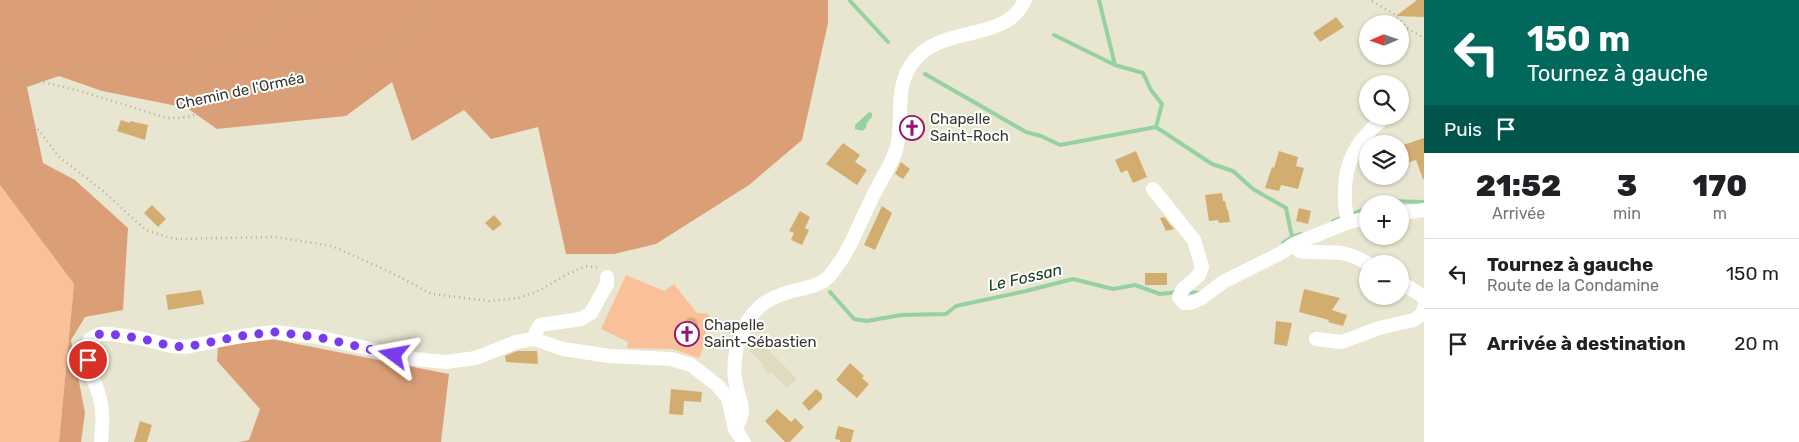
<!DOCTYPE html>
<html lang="fr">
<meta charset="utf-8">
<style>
body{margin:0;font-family:Rubik,sans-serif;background:#f2f2f2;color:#202124;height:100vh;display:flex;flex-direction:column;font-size:19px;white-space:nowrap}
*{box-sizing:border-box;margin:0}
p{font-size:16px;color:#757577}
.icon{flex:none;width:28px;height:28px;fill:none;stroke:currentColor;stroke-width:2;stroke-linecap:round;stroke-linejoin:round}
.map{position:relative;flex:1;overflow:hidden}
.drawer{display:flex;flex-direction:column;background:#fff;width:375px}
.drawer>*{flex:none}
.banner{background:#00695c;color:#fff;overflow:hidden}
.needle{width:32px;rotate:268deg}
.fabs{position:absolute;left:1359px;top:15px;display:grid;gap:10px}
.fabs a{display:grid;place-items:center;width:50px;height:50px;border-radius:50%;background:#fff;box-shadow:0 1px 4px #0004;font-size:25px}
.pin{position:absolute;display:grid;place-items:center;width:42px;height:42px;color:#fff;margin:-21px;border:2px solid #fff;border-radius:50%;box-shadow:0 1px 5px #0007}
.me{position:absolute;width:55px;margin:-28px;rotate:283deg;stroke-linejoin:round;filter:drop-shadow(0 0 4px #0008)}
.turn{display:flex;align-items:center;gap:18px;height:105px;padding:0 20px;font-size:22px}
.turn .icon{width:65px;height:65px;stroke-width:2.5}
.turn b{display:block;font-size:35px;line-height:42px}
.then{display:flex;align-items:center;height:48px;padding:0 20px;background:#0003;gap:10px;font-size:19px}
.eta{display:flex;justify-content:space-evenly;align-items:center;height:85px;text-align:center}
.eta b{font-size:30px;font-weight:800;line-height:35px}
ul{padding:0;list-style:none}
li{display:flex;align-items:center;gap:15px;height:70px;padding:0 20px;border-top:1px solid #e0e0e0}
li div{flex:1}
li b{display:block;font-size:19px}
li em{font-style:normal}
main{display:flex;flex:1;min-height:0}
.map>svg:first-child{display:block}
.built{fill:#dedbbe}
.green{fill:#fac09a}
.forest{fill:#db9f77}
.water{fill:#96d1a2}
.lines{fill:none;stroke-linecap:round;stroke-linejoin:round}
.stream{stroke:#96d1a2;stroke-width:4}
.building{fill:#d3ad70}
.path{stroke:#afad9c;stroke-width:2.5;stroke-dasharray:1 4;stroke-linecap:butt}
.minor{stroke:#fff;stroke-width:14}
.route{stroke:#7c3aed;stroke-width:9;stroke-dasharray:0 16.2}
.labels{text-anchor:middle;stroke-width:4;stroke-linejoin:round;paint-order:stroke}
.street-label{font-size:15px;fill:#37362e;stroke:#fff}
.poi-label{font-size:15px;fill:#37362e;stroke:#fff;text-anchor:start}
.water-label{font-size:16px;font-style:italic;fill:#164123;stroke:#fff}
</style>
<main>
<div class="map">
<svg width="1424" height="442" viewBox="0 0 1424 442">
<rect width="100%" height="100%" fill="#e8e6d0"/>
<path class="built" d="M758,339L797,379L787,388L772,373L769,374L762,367L763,364L748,349Z"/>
<path class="green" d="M0,185L74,284L59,442H0Z
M626,275L664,291L674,284L697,313L709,314L704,345L699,358L672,349L627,348L628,342L601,329Z"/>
<path class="forest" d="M0,0H828V23L802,140L749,185L656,244L614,254H566L538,127L491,139L464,110L412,141L392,82L346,116L217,129L187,108L102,91L59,76L27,87L43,163L75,180L128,228L123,310L85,317L71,340L85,413L81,442H59L74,284L0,185Z
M272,339L449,374L441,442H239L249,440L260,409L217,361L218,347Z"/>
<path class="water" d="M869,112L872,113V117L867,123L866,128L862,131L855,129V125Z"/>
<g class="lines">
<path class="stream" d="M1099,0L1115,65
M850,1L888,42
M1054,35L1115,65L1143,73L1151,90L1162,104L1156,127
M925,74L1026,132L1041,136L1060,145L1156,127L1212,164L1233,171L1253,189L1286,208L1292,237
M1382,204L1391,201L1424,202
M1333,221L1368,208
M1283,243L1292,237L1301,234
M830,292L854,319L867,321L901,315L946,314L956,306L1026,291L1073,279L1113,289L1135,285L1160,294L1178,292
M1185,292L1200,293"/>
</g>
<path class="building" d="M1417,0H1424V17L1396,16Z
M1336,17L1344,27L1320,42L1313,33Z
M910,116H918V137L907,136L909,118Z
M121,120L130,123V121L148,125L145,140L117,131Z
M1424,138V179H1423L1416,160L1400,165V146Z
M843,143L860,155L855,162L867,170L857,185L826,164Z
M1136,151L1147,177L1133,183L1127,170L1121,173L1115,160Z
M1279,151L1298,157L1296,166L1304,168L1298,189L1281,185L1279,191L1265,188L1272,167L1274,168Z
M901,162L910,169L903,179L895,174Z
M1222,193L1223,201H1225L1227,210H1228L1230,222L1219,223L1218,220L1209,221L1205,195Z
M152,205L166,219L158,227L144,213Z
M882,206L892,213L875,250L864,245Z
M1299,208L1311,211L1308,224L1296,221Z
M800,211L810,217L805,228L809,230L802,245L791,240L794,233L789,231Z
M494,215L502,224L493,231L485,223Z
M1164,217L1174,229L1166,231L1160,218Z
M1145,273H1167V285H1145Z
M1304,289L1340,298L1332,310L1347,315L1343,326L1328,322L1329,320L1299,312Z
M201,290L204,304L168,310L166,295Z
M691,317L696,319L698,325L688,347L676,342L687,319Z
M1276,321L1292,323L1287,346L1274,344Z
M517,351H537L538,364L506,362L505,356Z
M850,363L864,376L862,378L869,384L857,398L836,380Z
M671,389L702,392L701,402L684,401L683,415L669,414Z
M816,389L822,394V399L809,411L802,403Z
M777,409L791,422L795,418L804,427L790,442H785L765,421Z
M140,421L152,425L147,442H134Z
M838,426L854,430L851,442H840V440L835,439Z"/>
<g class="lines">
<path class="path" d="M1372,1L1394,14L1407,28L1424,38
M0,71L13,75L80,91L167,118H181L286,95L342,76L410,31L429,0
M17,75L61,71L188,74L295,10L306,0
M0,97L18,108L41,133L58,156L103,191L146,230L174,239L275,237L332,246L390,272L432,294L489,301L518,298L536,292L566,275L586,266L600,268"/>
<path class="minor" d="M1153,189L1194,240L1202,267L1199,275L1183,289L1179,297L1184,303H1191L1202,298L1223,282L1281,253L1294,244L1349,222L1368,218
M1400,213L1424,210
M1349,222C1345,213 1345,205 1345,195C1344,163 1356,142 1380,121
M1294,244L1299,251C1329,255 1340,246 1368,264
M1400,282L1421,295L1424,299
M534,339L536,332L540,325L581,319L591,313L607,284V277
M1316,339L1342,342L1379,328L1414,320L1422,314L1424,308
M735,429C749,407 738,402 735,379C733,363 736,346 743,331C754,304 773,295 801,289C809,287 819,285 825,280C831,276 836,267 840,262C853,243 863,215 874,194C881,180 891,165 896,150C904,123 894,89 911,65C939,22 1005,45 1025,0
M101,442C102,427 104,414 100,399C95,377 81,363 90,339L100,334H110L139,338L171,346L186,347L241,336L274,332L318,337L414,359L446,362L476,358L516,342L534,339L563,349L609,356L671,359L691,365L717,385L728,398L735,429L744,442"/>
</g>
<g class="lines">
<path class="route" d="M88,360L86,350L90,339L100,334H110L139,338L171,346L186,347L241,336L274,332L318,337L394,355"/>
</g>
<defs>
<symbol id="church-ring" viewBox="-11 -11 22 22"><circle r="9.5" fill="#fff" stroke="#941671" stroke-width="1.5"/><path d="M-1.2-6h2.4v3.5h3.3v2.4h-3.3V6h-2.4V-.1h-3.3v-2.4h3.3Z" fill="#941671"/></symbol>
</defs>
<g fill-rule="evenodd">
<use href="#church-ring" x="898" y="114" width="28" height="28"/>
<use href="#church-ring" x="673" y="320" width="28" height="28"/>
</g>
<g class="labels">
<g class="street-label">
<text transform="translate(240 91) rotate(-12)" y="5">Chemin de l'Orméa</text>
</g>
<g class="poi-label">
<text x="930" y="124">Chapelle<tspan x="930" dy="17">Saint-Roch</tspan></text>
<text x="704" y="330">Chapelle<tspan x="704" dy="17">Saint-Sébastien</tspan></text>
</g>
<g class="water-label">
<text transform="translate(1025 277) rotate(-13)" y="6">Le Fossan</text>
</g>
</g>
</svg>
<div class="fabs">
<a><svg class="needle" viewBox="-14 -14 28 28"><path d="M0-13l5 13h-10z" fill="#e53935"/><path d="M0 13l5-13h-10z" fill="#757577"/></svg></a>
<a><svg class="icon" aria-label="search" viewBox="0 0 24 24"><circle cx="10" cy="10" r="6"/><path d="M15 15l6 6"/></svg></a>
<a><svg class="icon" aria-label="layers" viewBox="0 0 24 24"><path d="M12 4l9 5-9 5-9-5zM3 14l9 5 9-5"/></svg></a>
<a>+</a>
<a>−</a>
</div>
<div class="pin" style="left:88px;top:360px;background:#d93025"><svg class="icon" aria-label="arrive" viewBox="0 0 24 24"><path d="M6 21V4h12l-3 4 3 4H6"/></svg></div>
<svg class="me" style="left:394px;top:355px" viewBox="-20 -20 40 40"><path d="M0-17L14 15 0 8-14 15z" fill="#7c3aed" stroke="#fff" stroke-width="4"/></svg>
</div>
<section class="drawer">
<div class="banner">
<div class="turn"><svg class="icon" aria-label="left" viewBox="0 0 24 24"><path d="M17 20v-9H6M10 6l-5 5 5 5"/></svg><div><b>150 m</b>Tournez à gauche</div></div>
<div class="then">Puis<svg class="icon" aria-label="arrive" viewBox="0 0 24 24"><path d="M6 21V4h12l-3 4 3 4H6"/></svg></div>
</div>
<div class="eta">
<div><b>21:52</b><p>Arrivée</p></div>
<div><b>3</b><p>min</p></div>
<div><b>170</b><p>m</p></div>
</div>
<ul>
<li><svg class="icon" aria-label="left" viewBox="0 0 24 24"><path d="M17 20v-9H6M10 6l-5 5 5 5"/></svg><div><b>Tournez à gauche</b><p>Route de la Condamine</p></div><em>150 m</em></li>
<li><svg class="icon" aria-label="arrive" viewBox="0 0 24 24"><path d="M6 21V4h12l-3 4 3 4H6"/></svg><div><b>Arrivée à destination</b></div><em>20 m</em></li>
</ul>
</section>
</main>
